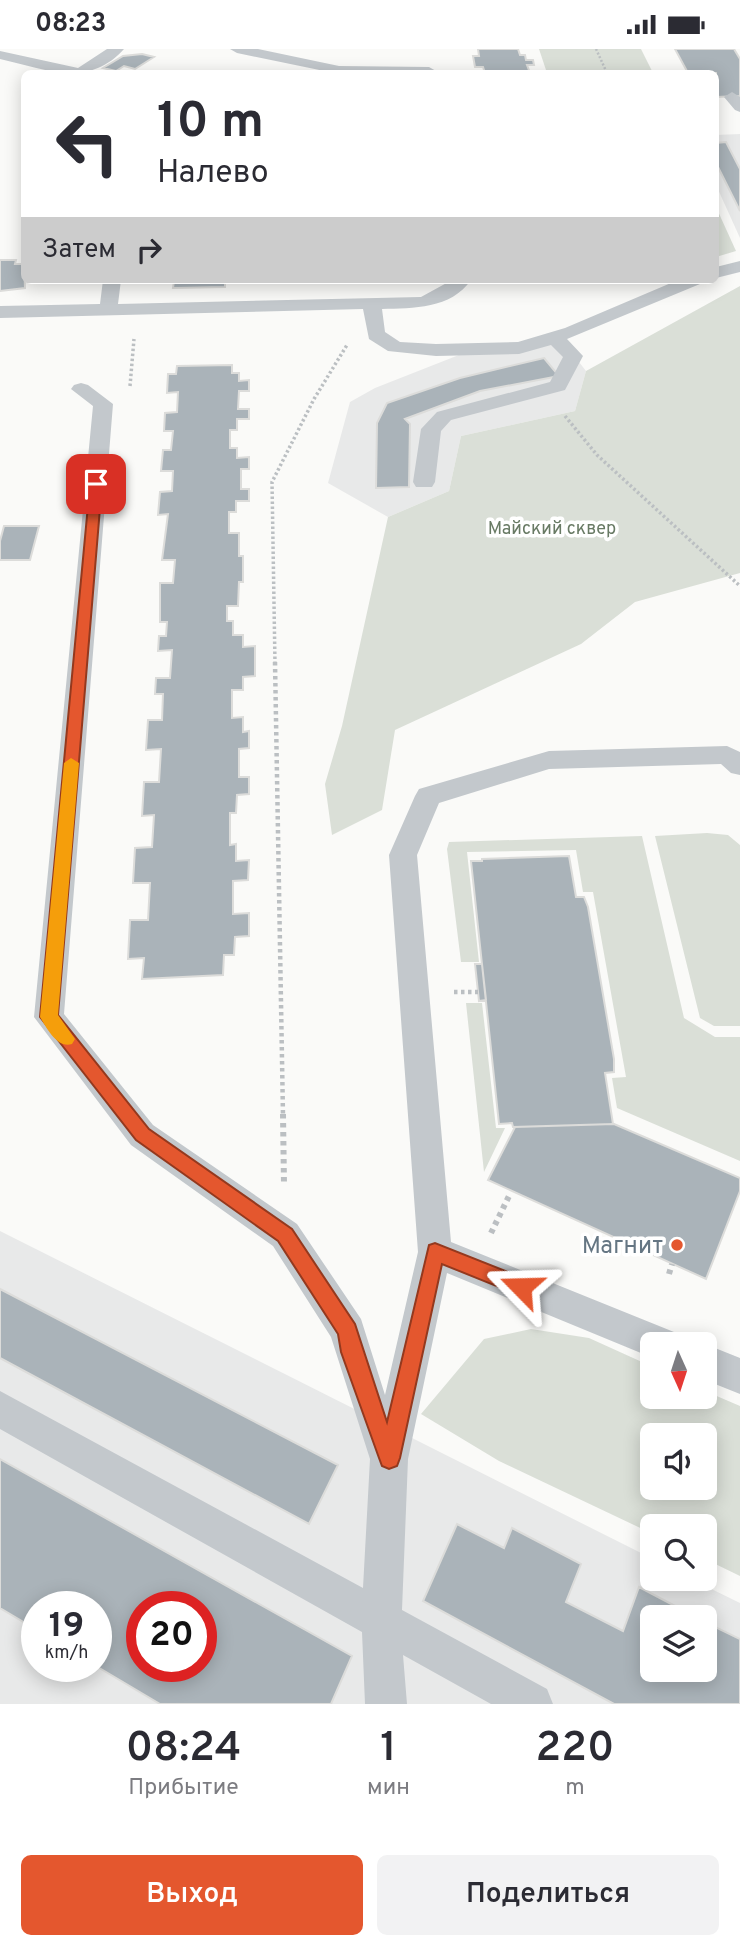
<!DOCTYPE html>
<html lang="ru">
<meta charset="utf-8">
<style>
body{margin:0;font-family:Overpass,sans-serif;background:#f2f2f3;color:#2b2b33;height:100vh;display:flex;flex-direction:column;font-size:26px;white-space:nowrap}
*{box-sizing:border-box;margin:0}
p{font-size:23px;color:#7c7c81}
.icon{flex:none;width:38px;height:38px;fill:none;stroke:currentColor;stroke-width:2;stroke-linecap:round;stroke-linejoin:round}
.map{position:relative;height:1655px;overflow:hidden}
.sheet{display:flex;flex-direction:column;background:#fff;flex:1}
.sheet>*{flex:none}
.top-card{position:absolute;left:21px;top:21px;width:698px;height:214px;border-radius:10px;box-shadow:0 4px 18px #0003;background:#fff;color:#2b2b33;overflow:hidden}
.needle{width:46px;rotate:177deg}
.fabs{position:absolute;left:640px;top:1283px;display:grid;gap:14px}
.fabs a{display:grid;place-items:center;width:77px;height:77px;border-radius:10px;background:#fff;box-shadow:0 4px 18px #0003;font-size:35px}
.speed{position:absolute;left:21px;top:1542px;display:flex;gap:14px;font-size:35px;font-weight:700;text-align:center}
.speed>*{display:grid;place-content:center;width:91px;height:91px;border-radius:50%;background:#fff;box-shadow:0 4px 18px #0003;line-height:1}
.speed small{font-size:18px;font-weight:400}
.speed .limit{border:10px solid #d22;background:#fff;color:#111}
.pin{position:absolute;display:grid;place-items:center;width:60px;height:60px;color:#fff;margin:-30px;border-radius:14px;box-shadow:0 4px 10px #0006}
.me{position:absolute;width:77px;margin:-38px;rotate:292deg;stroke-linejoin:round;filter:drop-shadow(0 0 5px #0008)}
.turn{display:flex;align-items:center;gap:24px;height:147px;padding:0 21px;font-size:32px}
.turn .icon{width:91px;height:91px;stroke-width:2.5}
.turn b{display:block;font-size:49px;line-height:60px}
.then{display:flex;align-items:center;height:66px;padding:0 21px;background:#0003;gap:14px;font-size:26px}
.eta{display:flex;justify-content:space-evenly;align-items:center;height:119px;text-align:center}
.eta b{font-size:42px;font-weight:600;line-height:49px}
.action{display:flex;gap:14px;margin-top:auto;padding:14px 21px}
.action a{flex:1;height:80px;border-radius:10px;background:#e4572e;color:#fff;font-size:28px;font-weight:600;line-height:80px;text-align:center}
.action a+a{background:#f2f2f3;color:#2b2b33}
.status{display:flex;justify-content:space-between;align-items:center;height:49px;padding:0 35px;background:#fff;direction:ltr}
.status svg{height:19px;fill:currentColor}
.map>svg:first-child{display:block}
.built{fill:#e8e9e9;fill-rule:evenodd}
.green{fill:#dadfd7;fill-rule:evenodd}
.building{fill:#aab3b9;stroke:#dcdcda;stroke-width:2;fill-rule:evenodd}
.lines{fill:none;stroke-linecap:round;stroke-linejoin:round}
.path-far3{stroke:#bbbfc2;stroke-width:2.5;stroke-dasharray:2 2;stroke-linecap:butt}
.path-far2{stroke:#bbbfc2;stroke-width:3.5;stroke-dasharray:2.5 2.5;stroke-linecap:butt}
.path-far1{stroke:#bbbfc2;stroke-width:4.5;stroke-dasharray:3.5 3.5;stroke-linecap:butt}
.path{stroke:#bbbfc2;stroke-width:6;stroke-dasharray:4.5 4.5;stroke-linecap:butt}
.service{fill:#c3c8cc;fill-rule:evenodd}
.route{fill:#e4572e;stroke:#94391e;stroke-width:2}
.slow{fill:#f59e0b}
.poi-dot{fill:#e4572e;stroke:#fff;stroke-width:2.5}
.labels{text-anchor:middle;stroke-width:7;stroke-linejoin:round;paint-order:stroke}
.far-park-label{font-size:18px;fill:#687a64;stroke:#fff}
.near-poi-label{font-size:24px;fill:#657683;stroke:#fff;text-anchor:end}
</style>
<div class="status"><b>08:23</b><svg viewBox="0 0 49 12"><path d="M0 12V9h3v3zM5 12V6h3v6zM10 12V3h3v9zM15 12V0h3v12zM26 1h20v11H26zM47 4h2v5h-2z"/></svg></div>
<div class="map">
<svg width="740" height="1655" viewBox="0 0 740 1655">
<rect width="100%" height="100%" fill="#fafaf8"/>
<path class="built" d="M740,85V189L716,136V86Z
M562,291L586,322L575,362L461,387L449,442L388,468L328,434L350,353L375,339L464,304Z
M0,1182L653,1510V1530H691L740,1554V1655H0ZM37,1558H96V1617H37ZM142,1558H201V1617H142ZM653,1568H705V1620H653Z"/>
<path class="green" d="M539,0H641L653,24H547Z
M716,158L736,202L716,208Z
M740,237V524L635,553L581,595L395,681L382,761L332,786L325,735L342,677L388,468L449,442L461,387L575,362L586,322Z
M707,784L728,786L740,796V977H714L700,969L655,787Z
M642,787L684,969L715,988H740V1112L617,1059L612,1029L626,1028L593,843H583L576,801L467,803L479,913H461L447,800L449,793Z
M466,954H482L496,1079H505L484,1123Z
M531,1280L589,1289L653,1318V1348H705V1342L740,1357V1527L705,1510V1477H653V1485L499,1412L421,1365L484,1290ZM705,1386V1438H653V1386Z"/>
<path class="building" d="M478,0H518L520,6H525L526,11H533L534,16H527L530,24H485L483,18H475L473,7H479Z
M675,0H734L740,10V47L716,48V24H688Z
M142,5L154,8L135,20L124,17L116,22L103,19L123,7Z
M726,93L740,120V162L716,114V94Z
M0,211H16L15,215H24L25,239L0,242Z
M165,231H225V238L173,239L174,232Z
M544,309L559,327L480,342L405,370L410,375L409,438L376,439L377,374L387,354L460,329Z
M232,316V324H239V332L249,331V342H239L238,360H249V370H237V381H230V399H237V409L249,408V420H241V440H249V452H236V463H229V484H239V507H243V533H239L238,557H227V572H233V586H243V598L255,597V627L243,628V641H232V669L243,668V683L249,682V699L239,700V728H249V745L237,746L236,764H230V796L236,795V812L249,811L248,831L233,832V865L249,864V887L235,888L234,906H224L223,926L142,930L144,909L128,910L130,871H148L150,834H133L135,799L152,798L154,766L142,767L144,733H159L161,700L146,701L148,671H162L163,645H155L156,629H170L172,601L158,602L159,587H166L167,573H160V534H173L175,511H162L168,465L158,466L160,443L172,442L173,422H161L163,401H171L173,382H164L165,364L177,363L178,343L167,344L168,325H176L177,317Z
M4,477H39L30,511H0V492Z
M569,807L576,848H584L588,858L614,1010V1023L605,1024L613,1075L513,1078L512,1074L499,1075L471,812H482V810Z
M475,915H482L486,951L479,952Z
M614,1075L740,1129V1142L706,1230L488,1131L515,1078Z
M0,1240L338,1416L309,1475L0,1309Z
M0,1410L352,1607L331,1655H160L96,1617V1558H37V1581L0,1559ZM142,1558H201V1617H142Z
M457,1475L504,1499L512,1479L581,1515L566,1553L623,1582L639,1538L696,1568H653V1620H705V1573L740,1590V1655H614L423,1552Z"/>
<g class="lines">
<path class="path-far3" d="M596,0L607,24"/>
<path class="path-far2" d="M130,337L134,290
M565,367L597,406L740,537
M275,615L272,433L314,350L347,296"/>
<path class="path-far1" d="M275,613L283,1067
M454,943H478"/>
<path class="path" d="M283,1065L284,1136
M491,1184L509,1147
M669,1225L672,1215"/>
<path class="service" d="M107,0H124C88,40 45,20 0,10V2L78,19Z
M230,0H258L339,17L429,18L436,22L435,24H334L237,4Z
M732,43L740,48V63L735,61L724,48Z
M740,212V223L716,229V218Z
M103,231H121L118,255L421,248L452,231H471C451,260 413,259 382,260L385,283L400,293L436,295L518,293L565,279L678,231H703L700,235L567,290L583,307L565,341L451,371L441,382L435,433L432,438H416L413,433L421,380L437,363L550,333L563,308L551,296L519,305L436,307L388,302L369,290L363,260L0,269V257L100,255Z
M81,334L88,336L113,355L64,965L153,1076L297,1175L361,1270L385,1346L418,1203L389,806L415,747L419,740L549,702L727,697L740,703V726L731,724L721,715L549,720L439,754L417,806L451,1193L674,1283L679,1295H653V1309L447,1224L408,1410L402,1561L547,1640L553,1655H491L403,1606L407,1655H365L362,1583L0,1380V1342L363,1539L370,1410L331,1288L273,1197L131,1096L34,968L93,357L71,340L74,336Z
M705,1295L740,1309V1345L705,1331Z"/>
</g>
<path class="route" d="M96,431L102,435L58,966L149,1080L292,1180L355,1275L387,1373L429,1196L435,1194L528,1231L531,1238L528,1245L521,1247L442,1215L400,1409L397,1417L389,1420L382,1417L379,1409L341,1303L338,1285L278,1192L136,1091L40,968L90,435Z"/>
<path class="slow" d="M71,709L79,714L58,966L75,990L72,995C58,1000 47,980 40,968L64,714Z"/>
<circle class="poi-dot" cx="677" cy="1196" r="7"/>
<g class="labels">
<g class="far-park-label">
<text x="552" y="485">Майский сквер</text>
</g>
<g class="near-poi-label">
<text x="663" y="1204">Магнит</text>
</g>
</g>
</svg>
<div class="fabs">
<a><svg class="needle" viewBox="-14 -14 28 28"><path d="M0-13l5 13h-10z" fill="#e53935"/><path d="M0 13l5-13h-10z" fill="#7c7c81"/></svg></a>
<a><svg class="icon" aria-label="sound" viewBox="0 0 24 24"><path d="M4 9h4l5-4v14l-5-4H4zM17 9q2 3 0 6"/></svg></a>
<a><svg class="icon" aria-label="search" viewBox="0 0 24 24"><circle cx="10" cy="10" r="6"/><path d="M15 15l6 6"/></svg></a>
<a><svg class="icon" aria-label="layers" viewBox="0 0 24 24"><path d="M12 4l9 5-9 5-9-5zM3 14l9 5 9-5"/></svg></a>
</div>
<div class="speed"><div>19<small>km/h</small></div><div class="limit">20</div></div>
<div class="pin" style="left:96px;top:435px;background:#d93025"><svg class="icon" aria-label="arrive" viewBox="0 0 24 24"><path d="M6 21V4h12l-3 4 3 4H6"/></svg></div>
<svg class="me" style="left:521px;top:1238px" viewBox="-20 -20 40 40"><path d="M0-17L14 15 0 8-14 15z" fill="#e4572e" stroke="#fff" stroke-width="4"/></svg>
<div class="top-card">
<div class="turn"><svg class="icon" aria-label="left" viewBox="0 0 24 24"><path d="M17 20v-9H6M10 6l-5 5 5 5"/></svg><div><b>10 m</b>Налево</div></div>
<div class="then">Затем<svg class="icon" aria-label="right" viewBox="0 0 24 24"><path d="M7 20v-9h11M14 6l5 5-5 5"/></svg></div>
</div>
</div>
<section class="sheet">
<div class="eta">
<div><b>08:24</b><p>Прибытие</p></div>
<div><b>1</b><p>мин</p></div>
<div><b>220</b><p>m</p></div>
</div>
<div class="action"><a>Выход</a><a>Поделиться</a></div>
</section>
